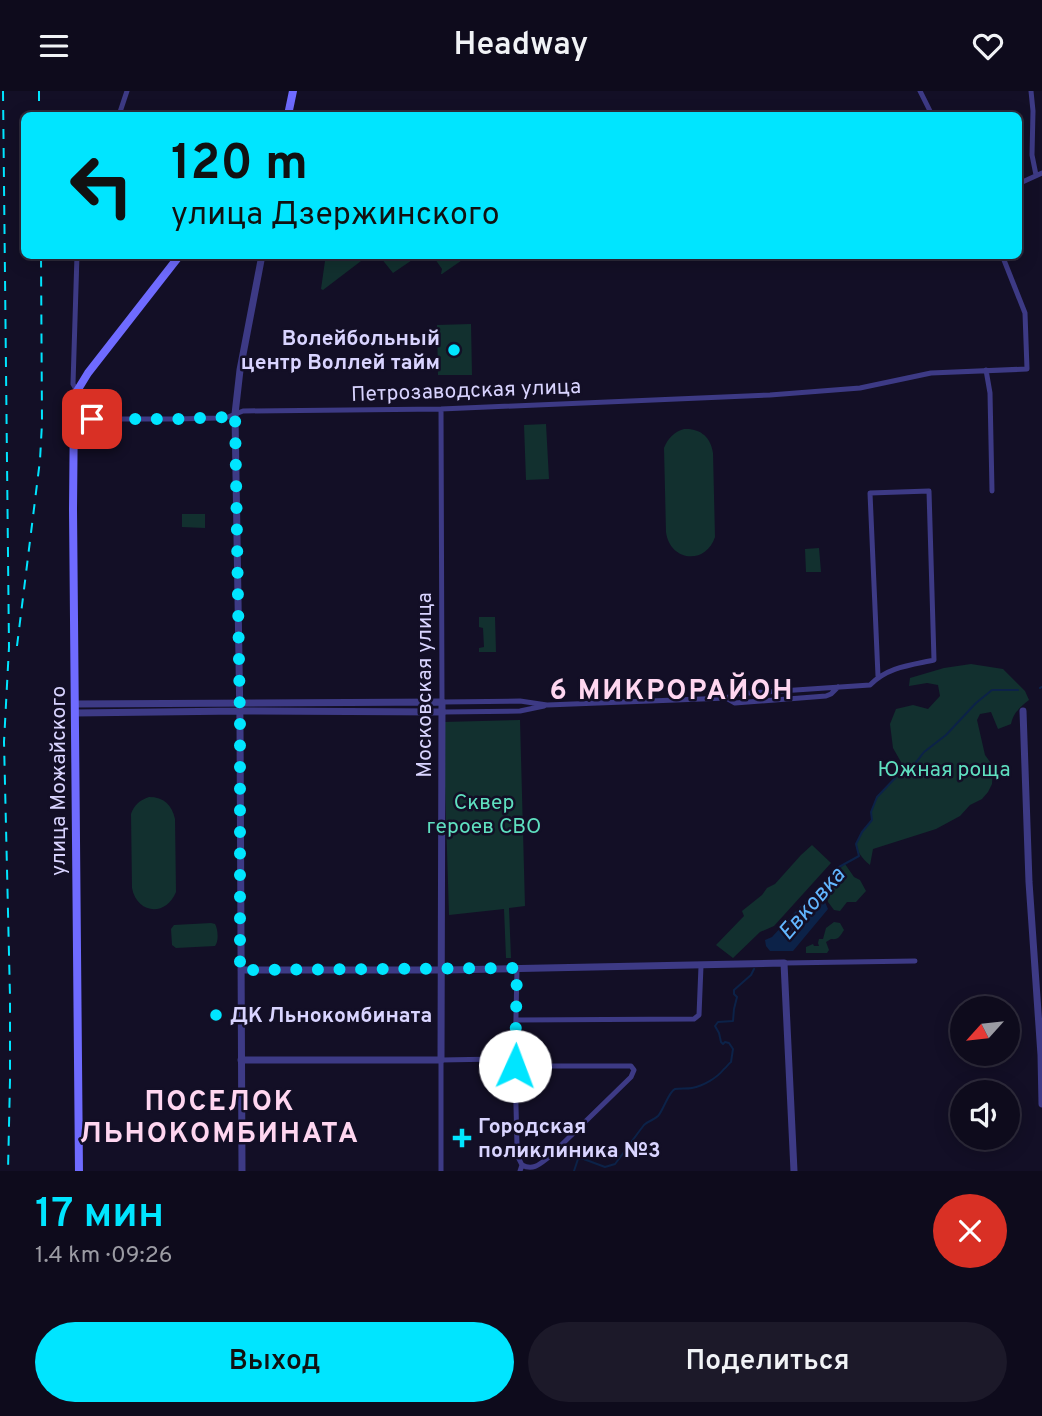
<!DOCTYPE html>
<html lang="ru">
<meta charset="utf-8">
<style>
body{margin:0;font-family:Overpass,sans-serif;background:#1c1929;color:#f1f3f6;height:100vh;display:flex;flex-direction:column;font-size:26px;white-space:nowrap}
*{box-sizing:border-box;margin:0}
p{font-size:23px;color:#9b9ba3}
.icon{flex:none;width:38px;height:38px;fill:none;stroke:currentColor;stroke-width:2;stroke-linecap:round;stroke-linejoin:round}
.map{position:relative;height:1080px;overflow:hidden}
.details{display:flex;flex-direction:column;background:#0e0b1c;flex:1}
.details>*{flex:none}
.top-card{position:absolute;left:21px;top:21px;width:1001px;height:147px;border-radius:10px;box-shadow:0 4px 18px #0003,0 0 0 2px #2e2b3b;background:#00e5ff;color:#111;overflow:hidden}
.needle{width:46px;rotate:243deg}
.buttons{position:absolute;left:950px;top:905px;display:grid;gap:14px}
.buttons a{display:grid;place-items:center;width:70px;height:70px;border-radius:50%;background:#0e0b1c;box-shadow:0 4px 18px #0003,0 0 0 2px #2e2b3b;font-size:35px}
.pin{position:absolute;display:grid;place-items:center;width:60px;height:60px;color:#fff;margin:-30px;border-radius:14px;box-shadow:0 4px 10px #0006}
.me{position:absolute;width:77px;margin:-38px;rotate:2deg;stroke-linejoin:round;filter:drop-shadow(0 0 5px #0008)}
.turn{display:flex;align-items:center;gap:24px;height:147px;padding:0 35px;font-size:32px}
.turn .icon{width:91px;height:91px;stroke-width:2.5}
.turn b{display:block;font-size:49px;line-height:60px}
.round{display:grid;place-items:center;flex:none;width:74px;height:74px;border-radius:37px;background:#1c1929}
.head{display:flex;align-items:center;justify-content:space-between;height:119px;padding:0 35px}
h1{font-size:42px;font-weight:600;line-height:52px;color:#00e5ff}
.button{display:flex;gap:14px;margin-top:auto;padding:14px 35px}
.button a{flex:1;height:80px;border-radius:42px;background:#00e5ff;color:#111;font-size:28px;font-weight:600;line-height:80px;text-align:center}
.button a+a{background:#1c1929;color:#f1f3f6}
header{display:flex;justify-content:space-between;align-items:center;height:91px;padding:0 35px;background:#0e0b1c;font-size:32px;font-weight:600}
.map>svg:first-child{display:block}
.green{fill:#12302f}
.water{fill:#0c2248}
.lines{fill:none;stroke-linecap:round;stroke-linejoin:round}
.stream{stroke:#0c2248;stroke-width:2}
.minor{stroke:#3d3a85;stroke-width:5}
.tertiary{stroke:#3d3a85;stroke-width:7}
.secondary{stroke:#6f6bff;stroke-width:8}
.rail{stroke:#00e5ff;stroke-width:2;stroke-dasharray:10 9;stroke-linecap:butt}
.route{stroke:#00e5ff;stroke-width:12;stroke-dasharray:0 21.6}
.poi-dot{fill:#00e5ff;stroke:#130f26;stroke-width:2.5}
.labels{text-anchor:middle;stroke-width:5;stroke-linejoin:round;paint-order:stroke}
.poi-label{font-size:21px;font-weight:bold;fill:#d9d4ff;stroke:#130f26;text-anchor:start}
.street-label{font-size:21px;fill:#d9d4ff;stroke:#130f26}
.park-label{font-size:21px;fill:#5fe0c0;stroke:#130f26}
.water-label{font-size:23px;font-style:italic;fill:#62b6ff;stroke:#130f26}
.district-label{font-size:28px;font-weight:bold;letter-spacing:2px;fill:#ffd6f0;stroke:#130f26}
</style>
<header><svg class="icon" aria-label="menu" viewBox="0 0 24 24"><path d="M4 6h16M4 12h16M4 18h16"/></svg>Headway<svg class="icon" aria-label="heart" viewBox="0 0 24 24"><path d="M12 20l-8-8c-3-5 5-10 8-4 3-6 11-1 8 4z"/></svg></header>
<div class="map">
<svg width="1042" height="1080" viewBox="0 0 1042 1080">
<rect width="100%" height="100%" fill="#130f26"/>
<path class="green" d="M418,165L393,182L381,167Z
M433,165L437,164L468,165L442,183H441L442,178Z
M365,167L323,199L321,198L325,170Z
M471,233L472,284H438L437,234Z
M546,333L549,388L526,389L524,334Z
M684,338C700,337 711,346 713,362L715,446C706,474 670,471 666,441L664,357C668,347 674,341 684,338Z
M182,423H205V437L182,436Z
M819,457L821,481H806L805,458Z
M479,526H495L496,561H479V557L484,556L483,537L479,536Z
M971,573L1003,578L1025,600L1029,609C1021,615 1013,622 1011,633L998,638L991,621L980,623L977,629L985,664L993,675L992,693L988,701L982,708L970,714L960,725L936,738L873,758L870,774C849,756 856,747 872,729L871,721L877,706L900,682L901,671L893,657L890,633L896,618L913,614L928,618L940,605L938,594L927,592L909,595L910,587L944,577Z
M520,629L525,815L509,817L511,867H506L504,818L449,824L443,631Z
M149,706C164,706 172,714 175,728L176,801C166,826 137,823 132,797L131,723C134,714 140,709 149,706Z
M812,754L831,772L774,835L760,841L733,867L716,854L744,825L742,820L762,804L767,797L775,793L801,764Z
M845,773L854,786L860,789L866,800L856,811H847L840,820L834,819L828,811L826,800L830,794L829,792C838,790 836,785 840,778C841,776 843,775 845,773Z
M834,831L840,832L844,839C840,845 839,849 831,848L826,851L829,859L827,862H806V856L813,853L814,855H819L818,852L819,848H823L826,837Z
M211,832L215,833C218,838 219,850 215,855L176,857L172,854L171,838L174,834Z"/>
<path class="water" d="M826,795L822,804L828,818L793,860H770L766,855L765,849L772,846L809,806Z"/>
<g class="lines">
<path class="stream" d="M1040,597L1042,596
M826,795L839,776L859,765L856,753L862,741L872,729L871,721L877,706L900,682L914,674L924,661L946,644L976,612L992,599H1018
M574,1080L578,1068L581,1067L605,1076L615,1073C625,1060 634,1047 644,1034C648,1030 654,1029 658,1025C663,1020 669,1000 675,998C680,997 687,998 692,997C703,995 717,987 724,978C727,976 728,973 731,971L733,958L729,952L725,951L723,953L721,951L719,942L715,935L718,931L733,930L734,918L737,906L734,903V899L751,884L754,878"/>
<path class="minor" d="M920,0L932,24
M1031,0L1033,20L1032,64L1036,84
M119,24L127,0
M1018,93L1042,82
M986,279L990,302L992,400
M77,300L73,293L77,164
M441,318L442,611L520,610L547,614L727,607L734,603L870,594C887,576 911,574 934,569L929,400L870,402L878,585
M74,328H177L217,327L228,326L243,320L441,318L770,304L860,297L931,282L1027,278L1025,222L1002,164
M728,608L735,612L826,605L831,603L838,596
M443,621L520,620L544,615
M784,872L915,870
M517,877L515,975L517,1055L518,1066L522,1074L520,1080
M517,929L694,928L699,924L701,875
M515,975H631L634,979L631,986L549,1066C540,1073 533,1080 522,1074
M441,1080V969L498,968"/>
<path class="tertiary" d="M75,613L442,611L441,969H241
M1023,620L1029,791L1041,964L1042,1013
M75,622L239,620L443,621
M241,879H448L784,872L794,1080
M242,1080L240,631L235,323L240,279L262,164"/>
<path class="secondary" d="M288,24L293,0
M79,1080L73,418L74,311L77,300L88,282L180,164"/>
<path class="rail" d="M3,0L9,556L4,651L10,906V989L8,1080
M39,0V24
M17,555L40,369L42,332L41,164"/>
</g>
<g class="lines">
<path class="route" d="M92,328H177L228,326L235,323L240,631V879L517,877L515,975"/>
</g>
<g class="poi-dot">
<circle cx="454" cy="259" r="7"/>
<circle cx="216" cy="924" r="7"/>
<path d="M458.5 1036.5h7v7h7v7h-7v7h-7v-7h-7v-7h7z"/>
</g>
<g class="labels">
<g class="poi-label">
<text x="440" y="254" text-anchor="end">Волейбольный<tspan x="440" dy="24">центр Воллей тайм</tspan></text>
<text x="230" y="931">ДК Льнокомбината</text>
<text x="478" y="1042">Городская<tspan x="478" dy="24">поликлиника №3</tspan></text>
</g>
<g class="street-label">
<text transform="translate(466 299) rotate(-2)" y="7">Петрозаводская улица</text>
<text transform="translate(424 594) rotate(-90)" y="7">Московская улица</text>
<text transform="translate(58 690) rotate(-90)" y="7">улица Можайского</text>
</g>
<g class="park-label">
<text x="944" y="685">Южная роща</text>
<text x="484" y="718">Сквер<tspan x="484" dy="24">героев СВО</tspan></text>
</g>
<g class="water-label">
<text transform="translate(811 812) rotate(-49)" y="8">Евковка</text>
</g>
<g class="district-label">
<text x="672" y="608">6 МИКРОРАЙОН</text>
<text x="220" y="1019">ПОСЕЛОК<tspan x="220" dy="32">ЛЬНОКОМБИНАТА</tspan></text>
</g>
</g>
</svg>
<div class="buttons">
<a><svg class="needle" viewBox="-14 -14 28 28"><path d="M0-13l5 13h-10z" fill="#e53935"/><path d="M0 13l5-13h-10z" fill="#9b9ba3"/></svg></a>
<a><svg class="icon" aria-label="sound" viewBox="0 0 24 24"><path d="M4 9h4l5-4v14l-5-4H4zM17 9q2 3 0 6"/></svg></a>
</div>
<div class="pin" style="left:92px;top:328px;background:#d93025"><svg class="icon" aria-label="arrive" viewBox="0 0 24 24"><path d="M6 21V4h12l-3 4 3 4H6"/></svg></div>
<svg class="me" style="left:515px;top:975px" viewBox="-20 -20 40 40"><circle r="19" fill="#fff"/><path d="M0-13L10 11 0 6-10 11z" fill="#00e5ff"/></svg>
<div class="top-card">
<div class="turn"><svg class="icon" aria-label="left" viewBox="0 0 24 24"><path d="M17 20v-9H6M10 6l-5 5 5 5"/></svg><div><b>120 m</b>улица Дзержинского</div></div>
</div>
</div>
<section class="details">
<div class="head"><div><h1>17 мин</h1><p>1.4 km · 09:26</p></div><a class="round" style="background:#d93025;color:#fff"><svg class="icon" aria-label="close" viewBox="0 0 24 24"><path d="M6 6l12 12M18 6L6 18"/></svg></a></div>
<div class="button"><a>Выход</a><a>Поделиться</a></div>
</section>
